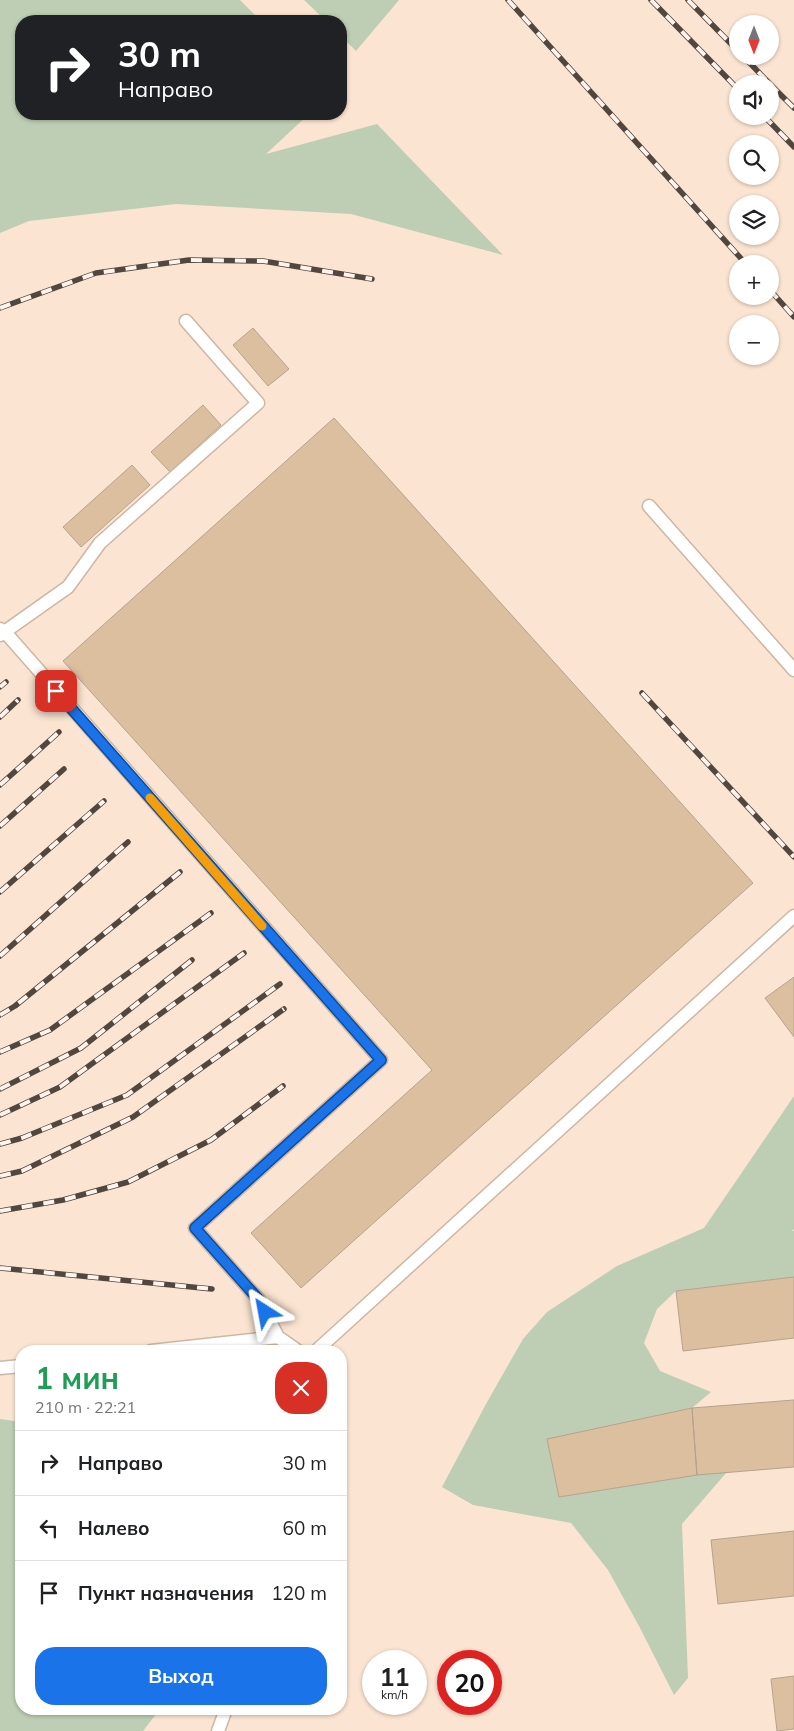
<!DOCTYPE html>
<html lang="ru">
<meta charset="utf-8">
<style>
body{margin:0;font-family:Mulish,sans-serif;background:#f2f2f2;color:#202124;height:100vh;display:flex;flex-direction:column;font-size:19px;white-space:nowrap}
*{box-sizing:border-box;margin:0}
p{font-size:16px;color:#757577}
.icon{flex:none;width:28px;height:28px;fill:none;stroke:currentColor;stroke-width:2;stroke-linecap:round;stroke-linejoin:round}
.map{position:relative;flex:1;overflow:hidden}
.details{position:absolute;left:15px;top:1345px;width:332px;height:370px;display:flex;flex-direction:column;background:#fff;border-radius:20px;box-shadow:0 1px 4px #0004}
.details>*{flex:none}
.top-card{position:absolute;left:15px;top:15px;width:332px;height:105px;border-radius:20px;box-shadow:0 1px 4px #0004;background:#202124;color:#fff;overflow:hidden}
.needle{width:32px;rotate:180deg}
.fabs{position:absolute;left:729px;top:15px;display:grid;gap:10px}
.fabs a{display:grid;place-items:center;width:50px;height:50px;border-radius:50%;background:#fff;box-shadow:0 1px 4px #0004;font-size:25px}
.speed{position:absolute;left:362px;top:1650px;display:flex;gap:10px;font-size:25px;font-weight:700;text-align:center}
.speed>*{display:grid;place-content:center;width:65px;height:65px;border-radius:50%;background:#fff;box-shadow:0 1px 4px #0004;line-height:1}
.speed small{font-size:12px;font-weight:400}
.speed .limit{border:8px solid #d22;background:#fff;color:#111}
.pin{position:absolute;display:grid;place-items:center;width:42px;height:42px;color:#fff;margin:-21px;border-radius:10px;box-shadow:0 2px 8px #0006}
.me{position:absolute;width:55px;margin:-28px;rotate:326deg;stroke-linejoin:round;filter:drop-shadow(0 0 4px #0008)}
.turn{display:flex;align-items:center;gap:18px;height:105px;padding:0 20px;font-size:22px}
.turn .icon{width:65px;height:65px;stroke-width:2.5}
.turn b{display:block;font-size:35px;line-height:42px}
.round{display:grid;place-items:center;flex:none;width:52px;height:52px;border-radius:20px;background:#f2f2f2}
.headline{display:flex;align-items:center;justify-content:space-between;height:85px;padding:0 20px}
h1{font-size:30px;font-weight:700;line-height:38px;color:#1e9e55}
.cta{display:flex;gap:10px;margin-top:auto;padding:10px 20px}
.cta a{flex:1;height:58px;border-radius:20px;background:#1a73e8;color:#fff;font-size:20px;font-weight:700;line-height:58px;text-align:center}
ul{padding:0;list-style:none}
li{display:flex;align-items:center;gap:15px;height:65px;padding:0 20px;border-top:1px solid #e0e0e0}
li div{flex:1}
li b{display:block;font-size:19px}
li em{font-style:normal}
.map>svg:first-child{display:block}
.green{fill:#bdceb4}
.building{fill:#dbbf9f;stroke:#b5a38e}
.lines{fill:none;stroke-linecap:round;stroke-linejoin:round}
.service-casing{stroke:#cdb7a4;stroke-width:15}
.service{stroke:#fff;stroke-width:12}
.rail-casing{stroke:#52473e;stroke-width:5.5}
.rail{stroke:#fef4ed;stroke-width:4;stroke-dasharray:11;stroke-linecap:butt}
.route-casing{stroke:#114b97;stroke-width:12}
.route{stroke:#1a73e8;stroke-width:9}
.slow{stroke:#f59e0b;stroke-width:9}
</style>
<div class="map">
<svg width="794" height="1731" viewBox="0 0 794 1731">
<rect width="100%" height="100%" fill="#fbe4d1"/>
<path class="green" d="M0,0H240L261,21H21V114H309L266,154L377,124L503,255L351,214L176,204L29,221L0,233Z
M304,0H399L356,51L341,36V21H326Z
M794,1096V1229L792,1231H794V1277L676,1291L657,1309L644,1343L660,1371L711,1392L692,1408L547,1440L559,1497L697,1475L727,1472L682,1524L688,1678L674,1695L639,1626L608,1570L571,1523L473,1505L442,1487L486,1404L523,1339L547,1312L617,1266L704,1228Z
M0,1419L21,1422V1709H160L143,1731H0Z"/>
<path class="building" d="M253,328L289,369L268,386L233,345Z
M203,405L221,425L170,472L151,452Z
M334,418L753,883L301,1288L251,1233L432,1070L63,661Z
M132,465L150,485L81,547L63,527Z
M794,977V1037L765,998Z
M794,1277V1338L683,1351L676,1291Z
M794,1400V1467L697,1475L692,1408Z
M692,1408L697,1475L559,1497L547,1439Z
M794,1531V1596L718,1604L711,1540Z
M794,1676V1729L777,1731L771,1679Z"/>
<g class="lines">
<defs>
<path id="service" d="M649,506L794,670
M0,629L5,632L381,1060L195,1228L259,1300L278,1337
M0,635L68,587L100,543L258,403L186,321
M151,1351L278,1337L298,1351
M316,1351L794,916
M0,1368L21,1366
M218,1731L226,1709"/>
</defs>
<use href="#service" class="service-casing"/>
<use href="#service" class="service"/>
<defs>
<path id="rail" d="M508,0L746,264
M651,0L738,89
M688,0L738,51
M743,56L770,84
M770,84L794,108
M764,116L794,147
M770,290L794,317
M0,308L96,273L189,260L263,261L372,279
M0,687L6,682
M642,693L794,857
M0,717L18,700
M0,785L59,732
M0,826L64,769
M0,892L104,801
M0,956L128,842
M0,1015L15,1006L180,872
M0,1052L50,1030L211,913
M0,1089L81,1048L192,960
M0,1115L60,1087L244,953
M0,1144L22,1138L127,1095L280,984
M0,1176L22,1171L133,1117L284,1009
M0,1211L63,1200L128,1182L211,1140L283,1086
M0,1268L212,1289"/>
</defs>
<use href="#rail" class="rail-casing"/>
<use href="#rail" class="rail"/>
</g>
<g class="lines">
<defs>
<path id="route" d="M56,691L381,1060L195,1228L259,1300L265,1312"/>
</defs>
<use href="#route" class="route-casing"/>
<use href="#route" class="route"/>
<path class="slow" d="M150,798L262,926"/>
</g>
</svg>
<div class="fabs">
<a><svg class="needle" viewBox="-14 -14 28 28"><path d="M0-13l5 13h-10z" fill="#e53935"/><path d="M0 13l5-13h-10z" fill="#757577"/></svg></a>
<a><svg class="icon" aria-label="sound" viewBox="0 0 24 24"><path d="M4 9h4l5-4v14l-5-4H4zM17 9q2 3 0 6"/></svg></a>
<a><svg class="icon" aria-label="search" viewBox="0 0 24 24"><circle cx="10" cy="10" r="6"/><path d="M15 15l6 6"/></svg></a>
<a><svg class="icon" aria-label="layers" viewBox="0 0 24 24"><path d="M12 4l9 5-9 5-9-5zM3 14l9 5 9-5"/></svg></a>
<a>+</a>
<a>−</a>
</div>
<div class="speed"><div>11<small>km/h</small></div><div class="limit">20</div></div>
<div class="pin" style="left:56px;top:691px;background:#d93025"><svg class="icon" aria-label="arrive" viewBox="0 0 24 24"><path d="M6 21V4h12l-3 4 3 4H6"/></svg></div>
<svg class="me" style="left:265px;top:1312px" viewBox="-20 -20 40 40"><path d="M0-17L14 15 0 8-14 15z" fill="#1a73e8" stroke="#fff" stroke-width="4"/></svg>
<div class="top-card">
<div class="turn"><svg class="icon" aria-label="right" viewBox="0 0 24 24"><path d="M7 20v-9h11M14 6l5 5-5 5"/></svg><div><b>30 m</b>Направо</div></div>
</div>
<section class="details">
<div class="headline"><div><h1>1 мин</h1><p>210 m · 22:21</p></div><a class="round" style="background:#d93025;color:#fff"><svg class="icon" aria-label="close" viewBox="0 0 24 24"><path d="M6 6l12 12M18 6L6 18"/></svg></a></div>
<ul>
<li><svg class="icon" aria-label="right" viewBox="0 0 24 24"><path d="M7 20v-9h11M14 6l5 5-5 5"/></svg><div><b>Направо</b></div><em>30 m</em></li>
<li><svg class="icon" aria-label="left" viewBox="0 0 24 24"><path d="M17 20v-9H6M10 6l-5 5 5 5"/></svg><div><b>Налево</b></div><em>60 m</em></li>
<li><svg class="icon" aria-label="arrive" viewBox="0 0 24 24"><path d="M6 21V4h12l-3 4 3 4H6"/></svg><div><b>Пункт назначения</b></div><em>120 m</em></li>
</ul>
<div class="cta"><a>Выход</a></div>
</section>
</div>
